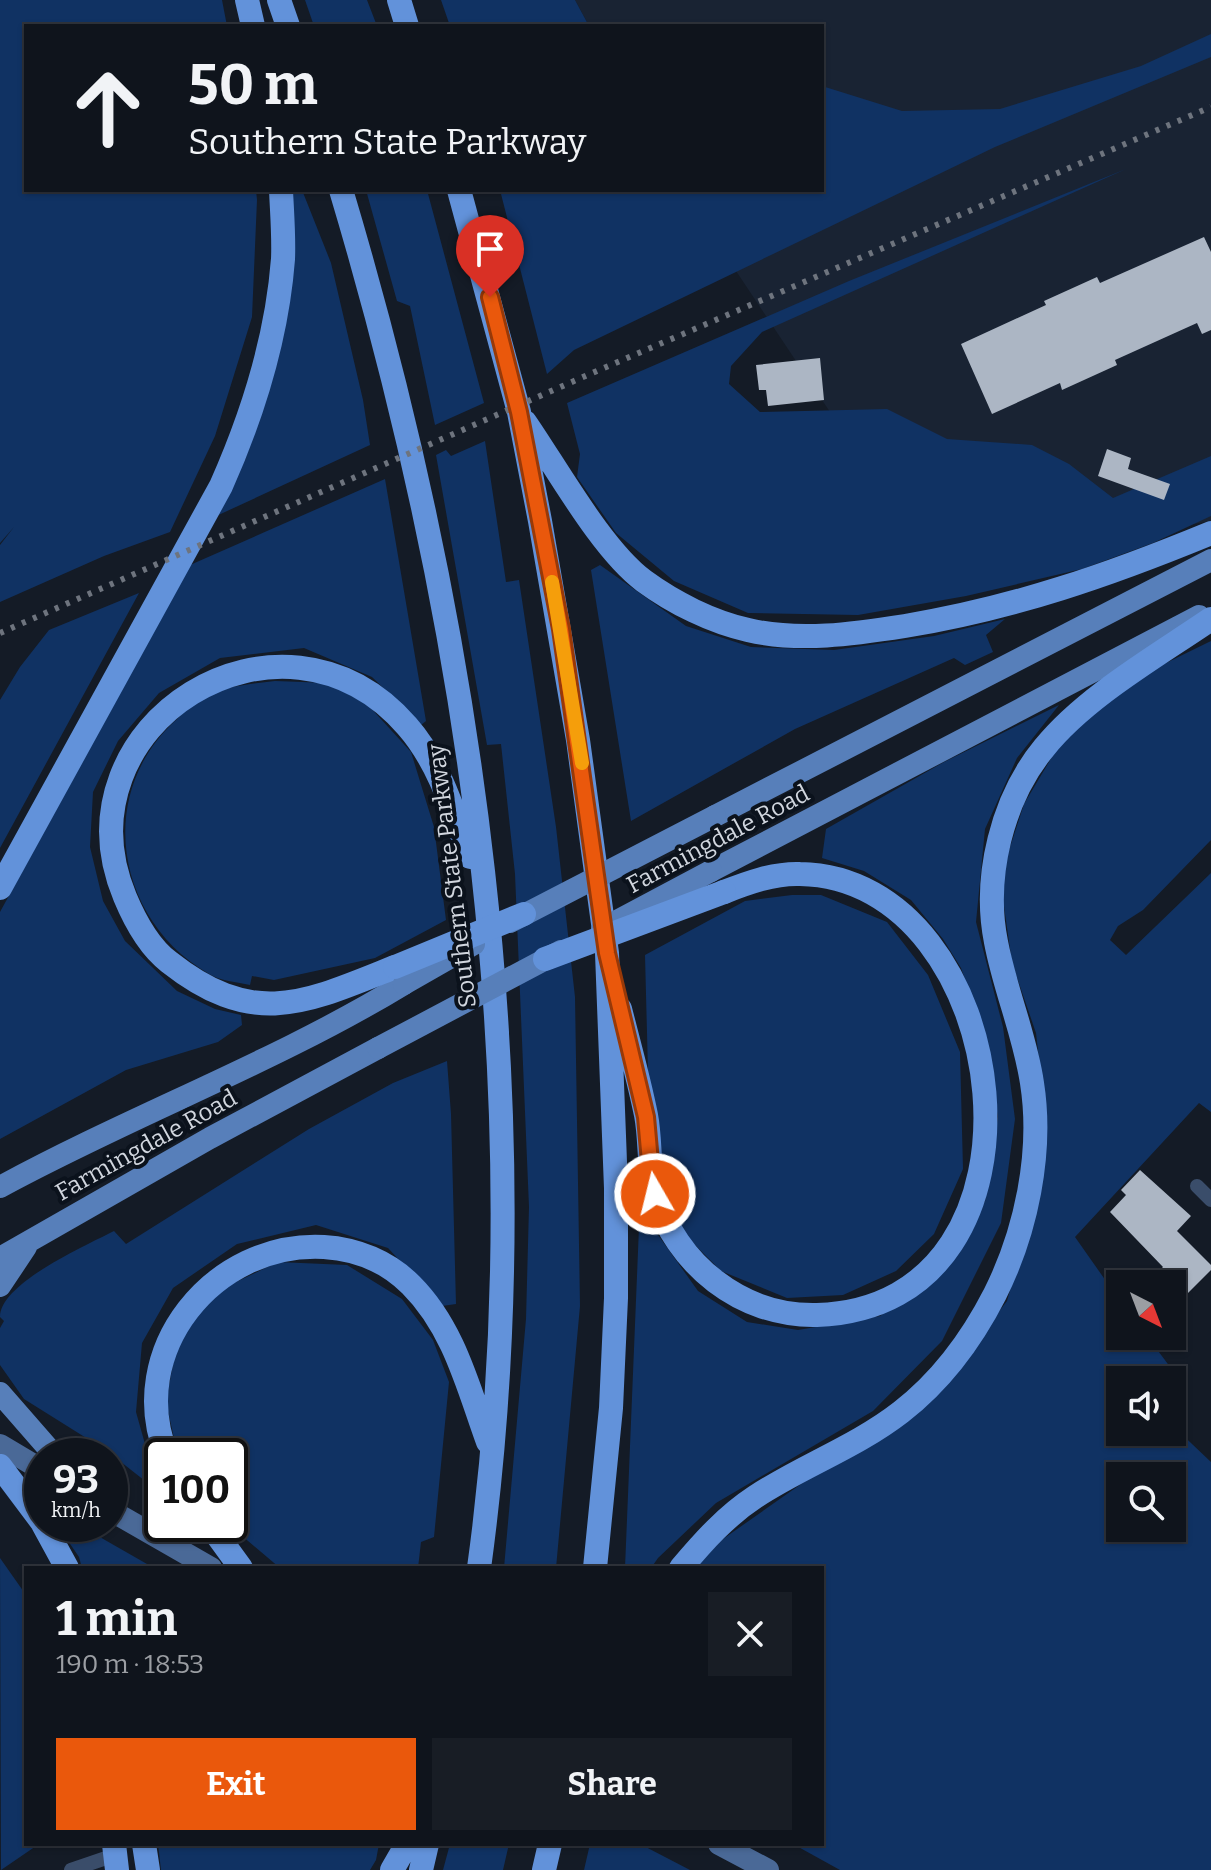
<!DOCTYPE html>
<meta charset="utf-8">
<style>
body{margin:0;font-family:Bitter,serif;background:#181d25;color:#f1f3f6;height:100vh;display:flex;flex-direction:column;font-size:30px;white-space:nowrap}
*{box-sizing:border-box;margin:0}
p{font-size:26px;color:#9b9ea3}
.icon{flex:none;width:44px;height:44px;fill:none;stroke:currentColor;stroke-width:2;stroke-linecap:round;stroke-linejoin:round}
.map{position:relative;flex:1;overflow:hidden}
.drawer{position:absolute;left:24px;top:1566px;width:800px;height:280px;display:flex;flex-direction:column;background:#0f141c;border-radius:0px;box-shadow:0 2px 6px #0004,0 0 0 2px #2f333b}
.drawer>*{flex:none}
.hud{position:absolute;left:24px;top:24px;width:800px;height:168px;border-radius:0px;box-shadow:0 2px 6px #0004,0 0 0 2px #2f333b;background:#0f141c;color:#f1f3f6;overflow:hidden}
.needle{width:52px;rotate:138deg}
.buttons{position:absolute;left:1106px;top:1270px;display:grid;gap:16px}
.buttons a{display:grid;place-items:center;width:80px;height:80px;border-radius:0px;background:#0f141c;box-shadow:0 2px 6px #0004,0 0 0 2px #2f333b;font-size:40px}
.speed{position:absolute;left:24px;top:1438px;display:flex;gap:16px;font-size:40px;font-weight:700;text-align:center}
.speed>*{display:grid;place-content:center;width:104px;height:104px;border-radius:50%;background:#0f141c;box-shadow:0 2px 6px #0004,0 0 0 2px #2f333b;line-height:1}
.speed small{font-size:20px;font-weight:400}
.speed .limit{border:4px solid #111;border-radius:12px;background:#fff;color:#111}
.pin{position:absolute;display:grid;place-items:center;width:68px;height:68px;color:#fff;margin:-82px -34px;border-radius:50% 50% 50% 0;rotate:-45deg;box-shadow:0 0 8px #0007}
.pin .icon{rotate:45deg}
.me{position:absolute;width:88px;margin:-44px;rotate:352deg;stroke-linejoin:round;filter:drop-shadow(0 0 6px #0008)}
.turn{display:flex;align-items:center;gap:28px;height:168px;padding:0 32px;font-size:36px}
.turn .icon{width:104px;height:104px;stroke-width:2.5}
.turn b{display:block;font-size:56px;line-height:68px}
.round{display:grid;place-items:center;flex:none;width:84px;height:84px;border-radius:0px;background:#181d25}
.summary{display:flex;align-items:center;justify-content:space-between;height:136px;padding:0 32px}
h1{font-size:48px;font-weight:700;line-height:60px}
.cta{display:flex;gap:16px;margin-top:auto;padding:16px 32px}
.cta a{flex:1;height:92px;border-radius:0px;background:#ea580c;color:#fff;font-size:32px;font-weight:700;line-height:92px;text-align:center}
.cta a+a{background:#181d25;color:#f1f3f6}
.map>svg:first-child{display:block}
.built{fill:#192333}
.green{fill:#103263;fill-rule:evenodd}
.building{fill:#acb6c4}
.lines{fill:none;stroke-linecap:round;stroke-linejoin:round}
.service{stroke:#3a4d6a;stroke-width:14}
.secondary{stroke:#4a6997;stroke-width:22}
.primary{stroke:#577fba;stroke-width:22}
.motorway{stroke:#6292da;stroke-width:24}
.rail{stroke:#6e747e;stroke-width:6;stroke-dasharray:4 8;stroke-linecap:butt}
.primary-bridge{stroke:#577fba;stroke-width:22}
.motorway-bridge{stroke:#6292da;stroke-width:24}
.route-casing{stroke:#983908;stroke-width:20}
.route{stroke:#ea580c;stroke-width:14}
.slow{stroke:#f59e0b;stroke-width:14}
.labels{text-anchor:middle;stroke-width:8;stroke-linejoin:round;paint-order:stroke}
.street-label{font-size:24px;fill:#d1d6de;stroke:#0b121c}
</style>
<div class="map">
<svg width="1211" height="1870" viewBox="0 0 1211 1870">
<rect width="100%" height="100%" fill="#141b26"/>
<path class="built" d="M575,0H1211V521L934,568L682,190H822V26H589Z"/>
<path class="green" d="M0,0H222L227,26H26V190H256L257,200L252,317L215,436L170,532L104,556L0,602V545L14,527L0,543Z
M305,0H367L377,26H314Z
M441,0H575L589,26H450Z
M1211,34V57L995,147L574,350L547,374L500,190H822V86L902,111L1000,109L1141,66Z
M1126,169L762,332L731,366L729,384L760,412L887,409L947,439L1032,445L1069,464L1113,498L1211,456V516L1153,543L1082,569L966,596L858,615L748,613L674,581L616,533L577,477L580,454L567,403L849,281Z
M291,190H302L331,263L363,400L370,445L212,518L245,460L270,385Z
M366,190H427L484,403L435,425L410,306L397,301Z
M485,441L506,582L519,580L556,827L575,997L580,1306L556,1568H504L526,1319L529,1207L515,874L501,744L487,745L436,455L446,450L451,456Z
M385,479L426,721L421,725L372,677L304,648L220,658L159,693L118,741L93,792L90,847L103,901L125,941L177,991L215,1009L241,1015L242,1025L218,1042L126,1070L0,1139V912L190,565Z
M600,565L686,626L751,647L834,650L934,636L1005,619L986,635L993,652L965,665L954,658L795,729L631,821L591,570Z
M139,593L0,848V700L20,667L49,630Z
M1211,641V840L1143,910L1118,926L1110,940L1126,955L1211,873V1112L1199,1103L1075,1237L1120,1301V1336H1147L1182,1383L1172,1392V1380H1120V1432H1172V1425L1211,1462V1870H840L793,1844H822V1568H695L723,1539L942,1385L1007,1301L1025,1236L1046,1123L1036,1033L1012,963L1000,878L1024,804L1062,740L1123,684ZM1120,1476H1172V1528H1120Z
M275,681L330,683L369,706L411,752L434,827L446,920L375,958L274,980L252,976L250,985C237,982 220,981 209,974C116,921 94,794 176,720C183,714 190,705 199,700C222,686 249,684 275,681Z
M1059,705L1017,758L985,829L976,922L1003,1027L1015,1119L1001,1223L942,1341L873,1411L716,1503L658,1558L651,1568H625L639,1227L651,1225L698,1291L747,1322L798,1330L880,1316L943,1272L985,1201L998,1117L983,1031L961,968L943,939L911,900L864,871L822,858L826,829L944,762Z
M792,895H821L887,922L928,975L960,1052L963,1169L934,1234L896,1271L843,1295L787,1298L721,1271L685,1235L660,1190L650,1149L645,955L745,901Z
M447,1061L451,1114L456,1304L442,1306L388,1248L316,1225L237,1244L173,1288L142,1343L136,1412L154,1476V1488L107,1451L24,1399L0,1365V1328L4,1321L0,1317C0,1283 87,1245 114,1231L126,1244L309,1129L393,1083Z
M278,1262L347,1265L402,1299L433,1340L449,1382L434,1537L421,1542L418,1568H280L228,1524L230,1456H178L166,1402L178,1337L217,1291Z
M77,1524L154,1568H82L79,1557L62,1532Z
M0,1558L26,1595V1844H39L1,1870Z
M158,1844H379L376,1860L370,1870H161Z
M450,1844H509L503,1870H443Z
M590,1844H640L690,1870H584Z"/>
<path class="building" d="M1204,237L1211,252V330L1202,334L1197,323L1115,360L1117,365L1062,390L1060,383L992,414L961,344L1046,305L1044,301L1097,277L1100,283Z
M820,358L824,400L768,406L766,390H759L756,365Z
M1107,449L1131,458L1128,469L1170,484L1164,500L1098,476Z
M1140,1170L1191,1216L1177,1231L1211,1265V1270L1186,1295L1160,1270L1163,1267L1110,1212L1126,1195L1121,1190Z"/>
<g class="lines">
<path class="service" d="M1197,1186L1211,1200
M71,1870L115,1855"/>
<path class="secondary" d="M0,1445L42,1470
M110,1510L211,1568
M719,1844L768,1870"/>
<path class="primary" d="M715,816L1211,560
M711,871L1199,616
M0,1187C132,1115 276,1062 404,984
M0,1258L210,1138L378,1048
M0,1286L26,1247
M0,1393L55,1456"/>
<path class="motorway" d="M247,0L253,26
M279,0L288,26
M399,0L407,26
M341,190C473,631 542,1109 479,1568
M459,190L519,412L540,521L578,740L607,953L616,1188V1298L611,1408L595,1568
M525,422C557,468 601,549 644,581C674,603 712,622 748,630C799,642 854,634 905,626C1014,608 1109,575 1211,533
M0,888L221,486C253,414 277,338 283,259C284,236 282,213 281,190
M395,967C305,1003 254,1029 169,962C148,946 135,921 125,897C53,725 281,582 407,726C439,762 454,813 470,857
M620,1009C629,1044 639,1080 646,1115C651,1141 648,1168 655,1193C675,1264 742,1317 817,1315C1071,1307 1015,877 800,874C774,873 747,883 724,892
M167,1456C124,1351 214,1241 324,1247C357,1249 388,1262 411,1285C454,1328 468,1387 488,1442
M0,1466L42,1522
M43,1524L67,1568
M209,1524L241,1568
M681,1568C703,1542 726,1516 755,1497C802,1466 856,1447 901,1412C941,1381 972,1339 995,1294C1026,1232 1043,1153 1032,1083C1025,1035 1005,990 996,942C983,877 1002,799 1044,748C1085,697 1157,656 1211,619
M114,1844L117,1870
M144,1844L148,1870
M392,1870L407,1844
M421,1870L427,1844
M544,1870L550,1844"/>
<path class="rail" d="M0,633L590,374L1211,107"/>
<path class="primary-bridge" d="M510,922L715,816
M602,929L711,871
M404,984L474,944
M378,1048L561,951"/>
<path class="motorway-bridge" d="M545,959L724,892
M395,967L524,914"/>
</g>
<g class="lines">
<defs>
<path id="route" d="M490,297L519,412L561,629L607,953L646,1117L651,1173L655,1194"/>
</defs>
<use href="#route" class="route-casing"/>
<use href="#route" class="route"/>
<path class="slow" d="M552,582L582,763"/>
</g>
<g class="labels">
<g class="street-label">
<text transform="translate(718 839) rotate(-28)" y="8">Farmingdale Road</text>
<text transform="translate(452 876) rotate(-97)" y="8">Southern State Parkway</text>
<text transform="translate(146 1145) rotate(-29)" y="8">Farmingdale Road</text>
</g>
</g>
</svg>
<div class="buttons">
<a><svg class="needle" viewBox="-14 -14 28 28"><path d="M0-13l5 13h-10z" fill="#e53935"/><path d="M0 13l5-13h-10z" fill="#9b9ea3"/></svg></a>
<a><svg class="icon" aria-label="sound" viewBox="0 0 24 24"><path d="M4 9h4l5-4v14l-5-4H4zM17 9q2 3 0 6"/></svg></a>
<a><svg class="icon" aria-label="search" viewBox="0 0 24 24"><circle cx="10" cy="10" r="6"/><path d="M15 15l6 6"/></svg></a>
</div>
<div class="speed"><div>93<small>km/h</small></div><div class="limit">100</div></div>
<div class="pin" style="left:490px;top:297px;background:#d93025"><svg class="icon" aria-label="arrive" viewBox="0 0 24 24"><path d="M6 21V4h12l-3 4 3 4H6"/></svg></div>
<svg class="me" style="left:655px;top:1194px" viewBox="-20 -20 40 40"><circle r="17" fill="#ea580c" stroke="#fff" stroke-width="3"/><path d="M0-11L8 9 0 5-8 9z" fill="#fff"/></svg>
<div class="hud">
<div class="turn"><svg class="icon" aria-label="ahead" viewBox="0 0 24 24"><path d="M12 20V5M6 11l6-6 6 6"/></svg><div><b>50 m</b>Southern State Parkway</div></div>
</div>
<section class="drawer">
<div class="summary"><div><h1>1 min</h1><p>190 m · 18:53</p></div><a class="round"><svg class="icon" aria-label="close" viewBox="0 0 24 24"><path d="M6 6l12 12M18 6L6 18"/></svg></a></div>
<div class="cta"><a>Exit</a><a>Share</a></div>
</section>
</div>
